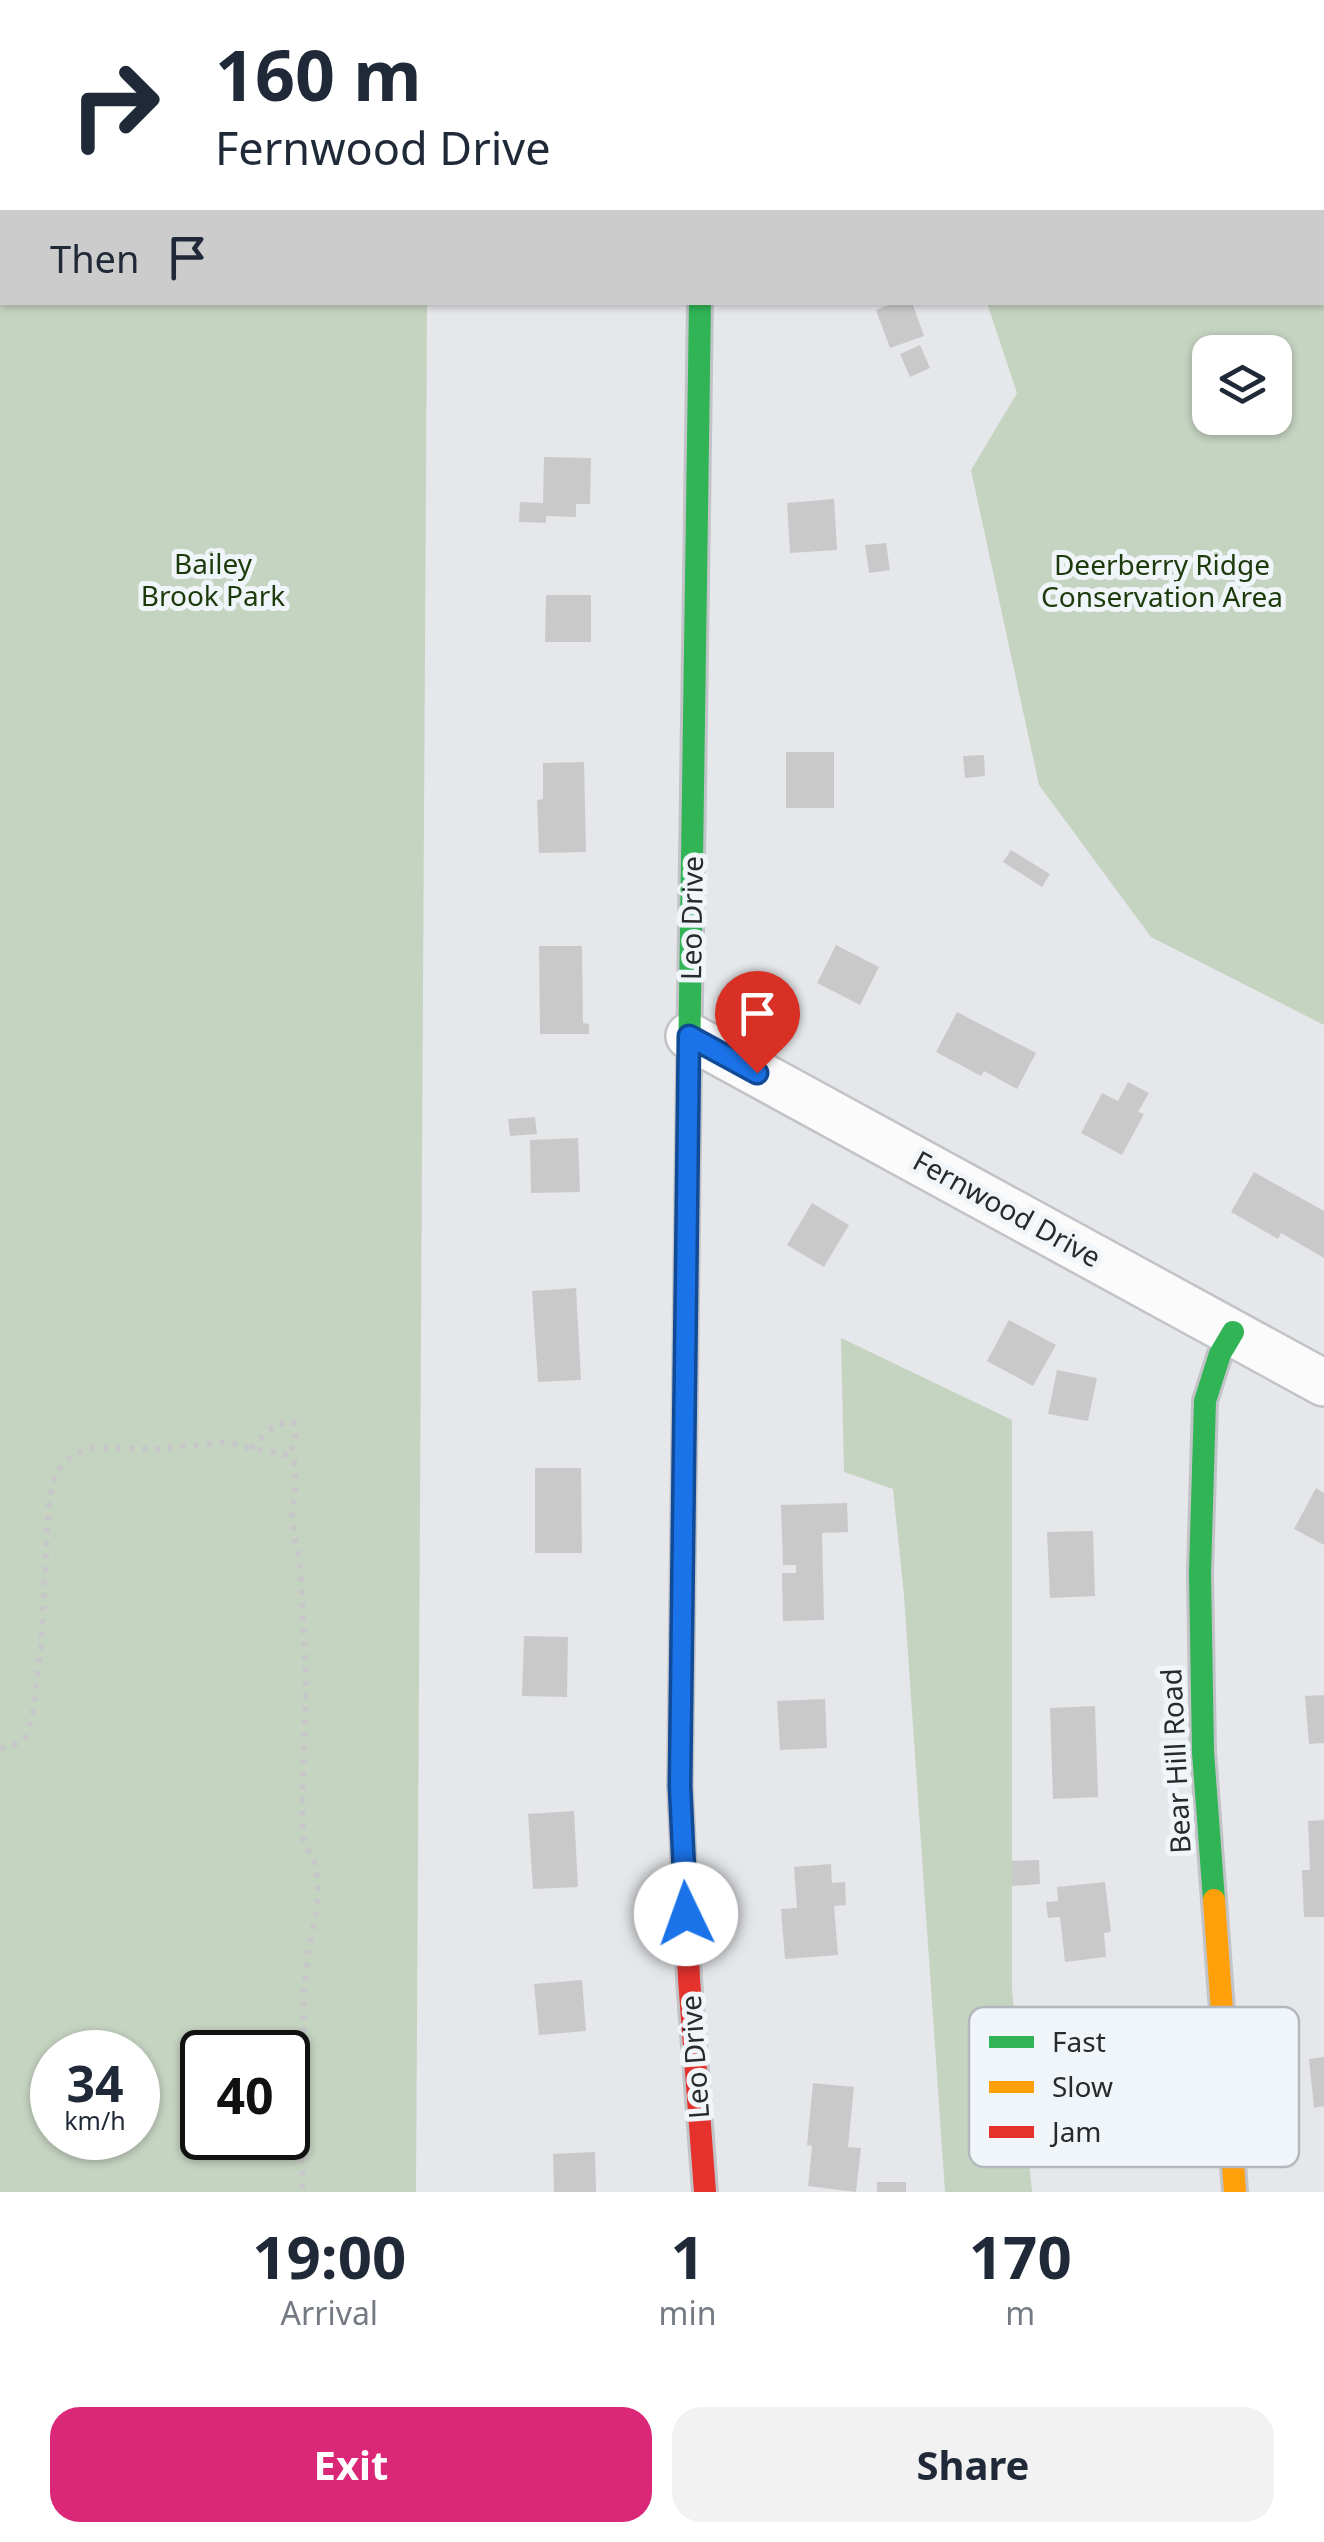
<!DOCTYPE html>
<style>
body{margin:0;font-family:"Noto Sans",sans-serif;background:#f2f2f3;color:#1f2937;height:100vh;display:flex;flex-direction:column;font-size:38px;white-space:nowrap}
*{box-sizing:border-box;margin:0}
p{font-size:32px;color:#747a83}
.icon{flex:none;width:55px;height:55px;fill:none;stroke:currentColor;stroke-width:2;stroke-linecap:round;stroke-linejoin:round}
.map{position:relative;height:2192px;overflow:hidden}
.drawer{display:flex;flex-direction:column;background:#fff;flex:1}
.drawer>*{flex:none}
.guide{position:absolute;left:0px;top:0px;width:1325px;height:305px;box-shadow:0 2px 8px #0004;background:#fff;color:#1f2937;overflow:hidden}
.tools{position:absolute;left:1192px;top:335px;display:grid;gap:20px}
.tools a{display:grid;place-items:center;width:100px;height:100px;border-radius:20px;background:#fff;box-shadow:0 2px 8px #0004;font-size:50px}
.speed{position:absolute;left:30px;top:2030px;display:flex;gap:20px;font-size:50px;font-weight:700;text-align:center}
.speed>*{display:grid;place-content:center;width:130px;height:130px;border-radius:50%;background:#fff;box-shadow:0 2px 8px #0004;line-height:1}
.speed small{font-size:25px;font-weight:400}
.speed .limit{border:5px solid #111;border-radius:15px;background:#fff;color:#111}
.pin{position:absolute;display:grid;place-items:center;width:85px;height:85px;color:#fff;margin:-102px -42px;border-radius:50% 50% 50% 0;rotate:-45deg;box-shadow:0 0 10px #0007}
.pin .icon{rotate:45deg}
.me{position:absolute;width:110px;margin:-55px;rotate:357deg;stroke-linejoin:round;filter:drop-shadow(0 0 8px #0008)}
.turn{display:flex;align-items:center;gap:35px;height:210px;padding:0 50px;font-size:45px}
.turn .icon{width:130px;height:130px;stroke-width:2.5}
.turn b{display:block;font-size:70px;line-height:85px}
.then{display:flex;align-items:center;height:95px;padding:0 50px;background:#0003;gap:20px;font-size:38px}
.eta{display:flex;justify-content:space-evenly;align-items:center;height:170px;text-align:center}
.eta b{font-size:60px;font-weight:700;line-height:70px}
.action{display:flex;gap:20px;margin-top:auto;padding:20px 50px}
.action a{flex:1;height:115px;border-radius:30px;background:#db2777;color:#fff;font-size:40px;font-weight:700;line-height:115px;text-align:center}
.action a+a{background:#f2f2f3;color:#1f2937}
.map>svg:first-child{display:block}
.green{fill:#c5d3c1;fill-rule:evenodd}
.building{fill:#cac9ca}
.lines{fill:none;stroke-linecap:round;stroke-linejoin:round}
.street-casing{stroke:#c2c3c6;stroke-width:50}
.fast-casing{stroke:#c2c3c6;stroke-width:28}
.slow-casing{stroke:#c2c3c6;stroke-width:28}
.jam-casing{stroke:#c2c3c6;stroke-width:28}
.path{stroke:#c7c7c9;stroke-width:6;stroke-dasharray:5 8;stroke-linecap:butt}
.street{stroke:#fbfbfc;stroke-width:45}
.fast{stroke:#30b455;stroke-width:22}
.slow{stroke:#ff9f0a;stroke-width:22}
.jam{stroke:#e5322d;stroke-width:22}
.route-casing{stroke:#114b97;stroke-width:25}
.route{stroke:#1a73e8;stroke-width:18}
.labels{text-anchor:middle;stroke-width:10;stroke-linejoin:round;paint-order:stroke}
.park-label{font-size:28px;fill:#1d3a0b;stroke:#f0f5fa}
.street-label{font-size:28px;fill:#28292b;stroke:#f0f5fa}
.key{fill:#f0f5fa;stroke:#b4b8bc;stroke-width:2.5}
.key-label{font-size:28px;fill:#28292b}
</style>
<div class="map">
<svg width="1324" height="2192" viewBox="0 0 1324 2192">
<rect width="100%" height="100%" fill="#e5e7ea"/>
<path class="green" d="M0,0H429V2H2V302L427,303L416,2192H0ZM52,2052H138V2138H52ZM202,2052H288V2138H202Z
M904,0H1324V1025L1151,937L1039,785L971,470L1017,393L987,303L1322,302V2H904ZM1210,352H1275V418H1210Z
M841,1338L1012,1420V1990L1032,2192H945L904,1595L893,1489L844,1472Z"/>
<path class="building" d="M890,302H912L924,336L890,348L876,310L891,304Z
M920,345L930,368L910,377L900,354Z
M544,457L591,458L590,504H576V517L546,516V523L519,522L520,502L543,503Z
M834,499L837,550L790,553L787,503Z
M886,543L890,570L869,573L865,545Z
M546,595H591V642H545Z
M786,752H834V808H786Z
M984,755L985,776L965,778L963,756Z
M584,762L586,852L539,853L537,800L543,799V763Z
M1011,850L1050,874L1042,887L1003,862Z
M836,945L879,967L860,1005L817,983Z
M539,946H582L583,1023L589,1024V1034H540Z
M957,1012L1036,1053L1017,1089L984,1071L981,1076L936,1052Z
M1128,1082L1149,1093L1138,1112L1144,1114L1122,1155L1081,1133L1102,1093L1118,1101Z
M535,1117L537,1134L510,1136L508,1119Z
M578,1138L580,1192L531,1193L530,1140Z
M1254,1172L1324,1211V1258L1281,1233L1278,1239L1231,1212Z
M812,1203L849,1225L824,1267L787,1245Z
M576,1288L581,1380L538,1382L532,1291Z
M1009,1320L1056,1345L1033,1386L987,1361Z
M1057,1370L1097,1378L1088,1421L1048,1414Z
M535,1468H581L582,1553H535Z
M1316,1488L1324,1493V1545L1294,1529Z
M847,1503L848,1532L822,1533L824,1620L783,1621L782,1573H796V1565H783L781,1505Z
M1093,1531L1095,1596L1050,1598L1047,1532Z
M524,1636L568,1637L567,1697L522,1696Z
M1324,1695V1743L1309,1744L1305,1696Z
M825,1699L827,1748L780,1750L777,1701Z
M1095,1706L1098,1797L1053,1799L1050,1708Z
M574,1811L578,1887L533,1889L528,1814Z
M1324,1820V1917H1304L1302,1870H1310L1308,1821Z
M1039,1860L1040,1884L1012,1886V1861Z
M831,1864L832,1883L845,1882L846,1905L834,1906L838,1955L785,1959L781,1909L797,1908L794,1867Z
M1105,1882L1111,1932L1104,1933L1106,1957L1065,1962L1060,1917L1048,1918L1046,1902L1058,1901L1057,1887Z
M582,1980L586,2031L539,2035L534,1984Z
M1324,2057V2106L1314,2108L1309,2059Z
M813,2083L854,2087L848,2147L861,2148L856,2192L808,2186L812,2146L807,2145Z
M595,2152L596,2192H554L553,2154Z
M877,2182H906V2192H877Z"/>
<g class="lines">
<defs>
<path id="street" d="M700,0V2
M689,1036L1324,1383"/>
<path id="fast" d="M688,1138L700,302
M1214,1900L1203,1752L1200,1573L1205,1401L1220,1354L1233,1332"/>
<path id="slow" d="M682,1626L688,1138
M1214,1900L1235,2192"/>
<path id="jam" d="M682,1626L680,1786L689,1979L705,2192"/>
</defs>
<use href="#street" class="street-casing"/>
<use href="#fast" class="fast-casing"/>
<use href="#slow" class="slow-casing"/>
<use href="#jam" class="jam-casing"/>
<path class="path" d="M250,1448L277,1424L294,1422L296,1436L289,1457
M0,1748L14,1745L26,1736L32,1719L41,1647L49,1500L55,1478L61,1466L74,1454L92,1448L159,1449L229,1442L253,1449L282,1453L294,1461L296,1484L292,1509L294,1536L300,1559L306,1680L302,1816L304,1841L315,1864L318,1884L317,1911L310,1943L304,1987L302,2192"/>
<use href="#street" class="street"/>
<use href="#fast" class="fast"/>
<use href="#slow" class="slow"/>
<use href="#jam" class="jam"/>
</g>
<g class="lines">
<defs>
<path id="route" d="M686,1914L680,1786L689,1036L757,1073"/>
</defs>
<use href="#route" class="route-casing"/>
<use href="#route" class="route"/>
</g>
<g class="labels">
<g class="park-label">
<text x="213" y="574">Bailey<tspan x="213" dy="32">Brook Park</tspan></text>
<text x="1162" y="575">Deerberry Ridge<tspan x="1162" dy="32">Conservation Area</tspan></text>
</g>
<g class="street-label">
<text transform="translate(692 918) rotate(-89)" y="10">Leo Drive</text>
<text transform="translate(1007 1209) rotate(29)" y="10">Fernwood Drive</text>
<text transform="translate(1176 1761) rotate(-93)" y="10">Bear Hill Road</text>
<text transform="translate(695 2057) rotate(-94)" y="10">Leo Drive</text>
</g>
</g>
<rect x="969" y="2007" width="330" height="160" rx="15" class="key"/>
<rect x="989" y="2036" width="45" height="12" fill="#30b455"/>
<rect x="989" y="2081" width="45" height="12" fill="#ff9f0a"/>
<rect x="989" y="2126" width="45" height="12" fill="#e5322d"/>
<g class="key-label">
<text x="1052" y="2052">Fast</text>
<text x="1052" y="2097">Slow</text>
<text x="1052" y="2142">Jam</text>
</g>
</svg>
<div class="tools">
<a><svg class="icon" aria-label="layers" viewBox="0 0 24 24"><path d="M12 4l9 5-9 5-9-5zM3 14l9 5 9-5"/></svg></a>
</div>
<div class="speed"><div>34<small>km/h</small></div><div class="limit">40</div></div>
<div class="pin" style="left:757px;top:1073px;background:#d93025"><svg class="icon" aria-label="arrive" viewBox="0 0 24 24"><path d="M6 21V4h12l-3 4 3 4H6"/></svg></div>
<svg class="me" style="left:686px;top:1914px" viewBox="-20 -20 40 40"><circle r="19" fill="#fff"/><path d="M0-13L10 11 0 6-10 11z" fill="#1a73e8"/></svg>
<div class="guide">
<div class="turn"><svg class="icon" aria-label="right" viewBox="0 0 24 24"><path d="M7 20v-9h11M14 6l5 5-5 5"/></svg><div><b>160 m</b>Fernwood Drive</div></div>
<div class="then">Then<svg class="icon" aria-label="arrive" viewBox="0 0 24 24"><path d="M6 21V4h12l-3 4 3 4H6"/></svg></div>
</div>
</div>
<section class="drawer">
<div class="eta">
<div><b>19:00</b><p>Arrival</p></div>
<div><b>1</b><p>min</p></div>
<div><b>170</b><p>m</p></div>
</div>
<div class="action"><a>Exit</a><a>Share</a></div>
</section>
